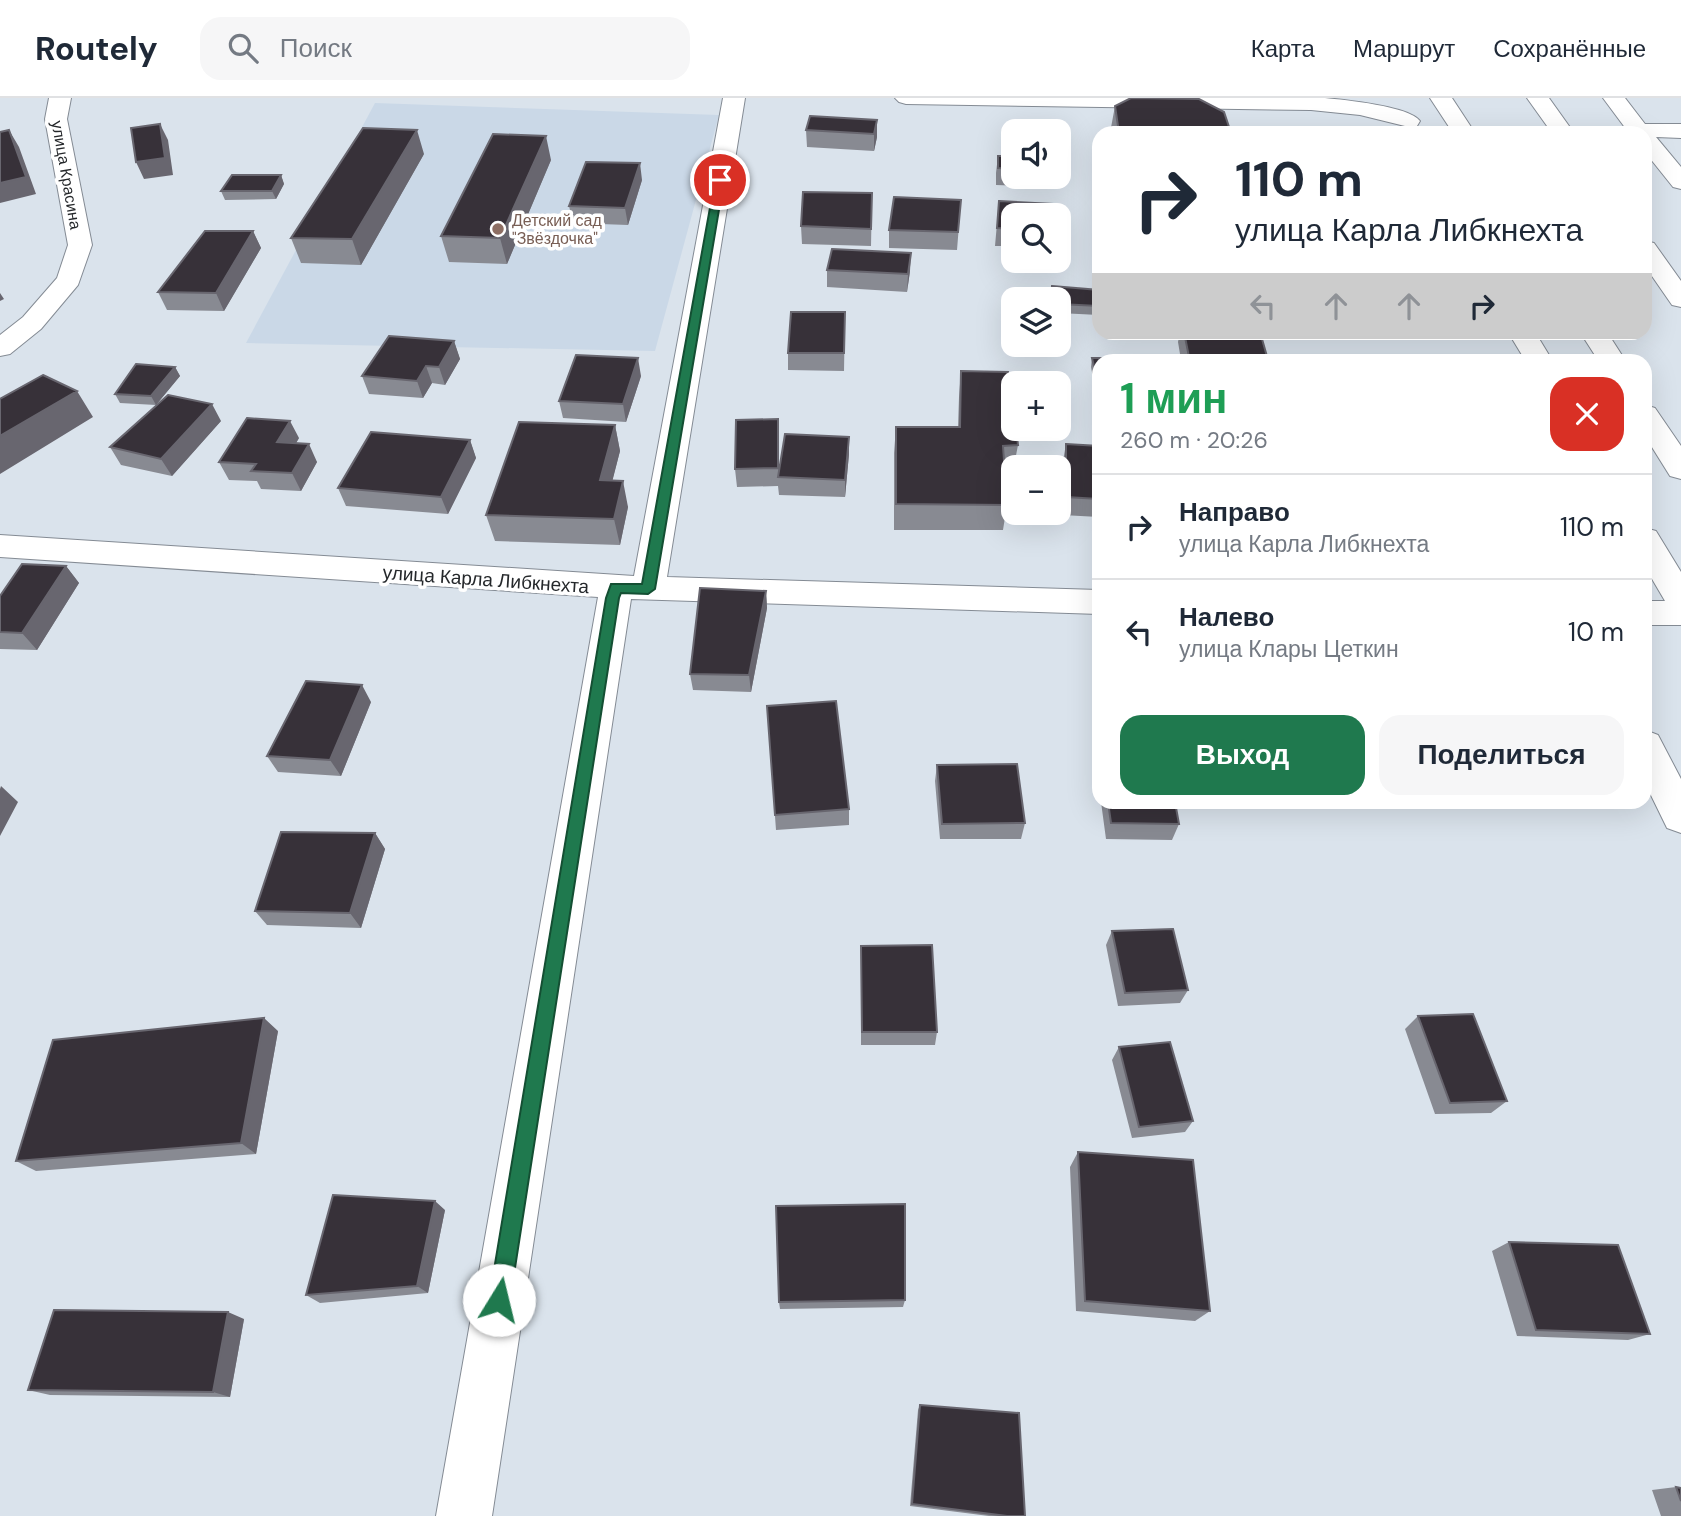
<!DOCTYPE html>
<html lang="ru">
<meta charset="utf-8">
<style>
body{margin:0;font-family:"DM Sans",sans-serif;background:#f6f6f7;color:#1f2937;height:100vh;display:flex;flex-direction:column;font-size:26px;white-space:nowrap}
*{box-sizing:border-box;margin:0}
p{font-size:23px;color:#747a83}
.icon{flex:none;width:38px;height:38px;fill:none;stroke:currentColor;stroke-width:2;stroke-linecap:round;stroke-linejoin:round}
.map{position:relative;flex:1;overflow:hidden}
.sheet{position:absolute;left:1092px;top:256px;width:560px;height:455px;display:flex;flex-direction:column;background:#fff;border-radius:21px;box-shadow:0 7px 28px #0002}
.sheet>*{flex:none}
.top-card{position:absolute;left:1092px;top:28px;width:560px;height:214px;border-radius:21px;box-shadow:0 7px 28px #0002;background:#fff;color:#1f2937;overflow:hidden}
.tools{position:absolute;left:1001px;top:21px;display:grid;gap:14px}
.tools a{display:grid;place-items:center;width:70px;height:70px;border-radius:14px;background:#fff;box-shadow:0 7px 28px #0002;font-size:35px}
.pin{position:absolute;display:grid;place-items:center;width:60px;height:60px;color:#fff;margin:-30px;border:4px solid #fff;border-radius:50%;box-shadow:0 2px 7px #0007}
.me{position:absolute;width:77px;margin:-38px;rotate:9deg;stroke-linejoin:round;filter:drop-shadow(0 0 5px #0008)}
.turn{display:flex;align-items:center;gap:24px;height:147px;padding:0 28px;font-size:32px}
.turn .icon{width:91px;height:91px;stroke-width:2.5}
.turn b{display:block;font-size:49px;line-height:60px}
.lanes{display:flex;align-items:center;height:66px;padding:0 28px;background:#0003;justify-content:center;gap:35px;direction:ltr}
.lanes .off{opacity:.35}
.round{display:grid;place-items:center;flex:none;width:74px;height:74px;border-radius:21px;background:#f6f6f7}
.headline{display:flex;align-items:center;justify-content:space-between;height:119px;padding:0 28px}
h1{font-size:42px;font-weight:700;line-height:52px;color:#1e9e55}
.primary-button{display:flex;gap:14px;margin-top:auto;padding:14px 28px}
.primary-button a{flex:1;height:80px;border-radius:21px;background:#1f794e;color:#fff;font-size:28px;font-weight:700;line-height:80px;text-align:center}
.primary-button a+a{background:#f6f6f7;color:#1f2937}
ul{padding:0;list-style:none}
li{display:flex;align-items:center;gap:21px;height:105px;padding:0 28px;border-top:2px solid #e0e1e3}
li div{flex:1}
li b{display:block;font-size:26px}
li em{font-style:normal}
header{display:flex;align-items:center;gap:42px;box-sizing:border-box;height:98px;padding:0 35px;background:#fff;border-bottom:2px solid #e0e1e3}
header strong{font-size:33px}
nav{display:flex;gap:38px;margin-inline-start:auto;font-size:24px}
.search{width:490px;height:63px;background:#f6f6f7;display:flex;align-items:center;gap:18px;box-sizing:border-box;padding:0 24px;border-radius:21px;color:#747a83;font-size:26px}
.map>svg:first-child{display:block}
.built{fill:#cad8e7}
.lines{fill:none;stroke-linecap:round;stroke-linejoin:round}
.minor-casing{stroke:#848b94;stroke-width:2}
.highway-casing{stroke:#848b94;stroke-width:2}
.minor{fill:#fff;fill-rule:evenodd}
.highway{fill:#fff;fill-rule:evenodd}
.wall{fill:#888a92}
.shaded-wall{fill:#68666f}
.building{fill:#373139;stroke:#68666f;stroke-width:2}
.route{fill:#1f794e;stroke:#144f33;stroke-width:2}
.education-dot{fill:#8d6e63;stroke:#fff;stroke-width:2.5}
.labels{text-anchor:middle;stroke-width:7;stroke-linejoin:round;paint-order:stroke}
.far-street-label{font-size:16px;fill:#25282b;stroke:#fff}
.far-education-label{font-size:16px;fill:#785e54;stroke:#fff;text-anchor:start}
.street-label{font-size:19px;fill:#25282b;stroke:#fff}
</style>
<header>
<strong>Routely</strong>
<div class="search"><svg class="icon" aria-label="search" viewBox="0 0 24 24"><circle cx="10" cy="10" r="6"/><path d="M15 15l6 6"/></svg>Поиск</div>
<nav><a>Карта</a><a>Маршрут</a><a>Сохранённые</a></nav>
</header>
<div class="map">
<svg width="1681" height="1418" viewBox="0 0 1681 1418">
<rect width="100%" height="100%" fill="#dae3ec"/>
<path class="built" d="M375,5L719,17L655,253L246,245Z"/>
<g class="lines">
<defs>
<path id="minor" d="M49,0H71L67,21L92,147L78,187L41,231L10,256L0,258V237L23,219L57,180L68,147L45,21Z
M723,0H745L667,479L1099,492V516L631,501L492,1418H436L598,499L0,459V437L634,478Z
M895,0H1325C1345,2 1409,8 1420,23L1417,28L1409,29L1360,17L1311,12L906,6L899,4Z
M1603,0H1625L1645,26H1681V40L1656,39L1681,69V91L1673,89L1645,54V35H1629Z
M1508,234H1535L1552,262H1525Z
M1645,430L1656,433L1681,474V527H1645V503H1665L1645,469Z
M1645,632L1658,637L1681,681V735L1667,730L1645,685Z"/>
<path id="highway" d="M1430,0H1452L1475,35H1453Z
M1527,0H1549L1574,35H1552Z
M1645,143L1654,145L1681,183V209L1672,207L1645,168Z
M1580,234H1607L1625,262H1598Z
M1645,307L1655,310L1681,348V381L1670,378L1645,338Z"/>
</defs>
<use href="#minor" class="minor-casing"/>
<use href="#highway" class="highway-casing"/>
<use href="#minor" class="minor"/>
<use href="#highway" class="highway"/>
</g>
<path class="wall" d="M1115,8L1231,35H1110Z
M877,22V39L874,53L807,49L806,32Z
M1059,45L1062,72L1059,89L996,87V75L998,58H1013V56V79H1059Z
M424,56L361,167L301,165L291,140Z
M551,62L507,166L449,164L441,138Z
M281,77L284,86L276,101L225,102L221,93Z
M642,82L628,127L573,125L569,108Z
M872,95L871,148L802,146L801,128Z
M961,102L957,152L889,150V132Z
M999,103L1013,117V148H995Z
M253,133L261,150L224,213L167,212L158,194Z
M827,172L910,173L907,194L827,189Z
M1052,188L1099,192V217L1059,215V201H1051Z
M845,214L844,273L788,272V255Z
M1180,234H1260L1268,262H1181L1178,244Z
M454,243L460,261L445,287L432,285L423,300L369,296L362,278Z
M1092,260L1099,262V290H1095L1091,269Z
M175,269L180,278L156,307L120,305L115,296Z
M961,273L1018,347L1013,373H1005L1007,407L1003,432H894V355L896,329H958L959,299Z
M641,278L626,324L563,320L559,303Z
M778,321L779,370L849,339V356L845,399L779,397L778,388L737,389L735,371Z
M221,323L172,378L121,367L110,349Z
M615,327L620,353L612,383L628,409L620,447L495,443L486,417Z
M299,340L296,345L317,364L301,393L261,391L257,383L229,382L219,364Z
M470,342L476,360L448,416L346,408L338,390Z
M1066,346L1099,348V419L1062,417L1063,363Z
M66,468L79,485L37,552L0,551V498Z
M766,493L767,510L751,594L693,592L690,576Z
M371,604L341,678L278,674L267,658Z
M767,608L849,711V727L776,732Z
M1099,649V692L1095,662Z
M937,667L1025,725L1021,741H940L935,683Z
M1101,704H1175L1179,726L1172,742L1106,741Z
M375,735L385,751L361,830L267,827L255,813Z
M1112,833L1188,892L1180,905L1118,908L1106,847Z
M861,848L937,934L935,947H861Z
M1418,918L1507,1003L1491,1015L1435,1016L1405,931Z
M278,933L256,1056L36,1073L16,1063Z
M1119,949L1193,1023L1185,1034L1132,1040L1112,962Z
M1078,1054L1210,1213L1195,1223L1076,1213L1070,1069Z
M445,1112L428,1195L320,1205L306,1197Z
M1509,1144L1650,1236L1628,1242L1517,1238L1492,1153Z
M905,1202L903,1209L780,1211L779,1204Z
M244,1221L230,1299L50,1297L28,1292Z
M920,1307L1025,1418H989L910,1408L918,1312Z
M1676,1389L1681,1390V1418H1661L1652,1392Z"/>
<path class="shaded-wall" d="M877,22V39L874,53V36Z
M160,26L168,42L173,77L144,81L136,64Z
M9,32L19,49L36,96L0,105V85Z
M417,32L424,56L361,167L352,141Z
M546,38L551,62L507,166L500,140Z
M640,65L642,82L628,127L625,110Z
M281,77L284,86L276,101L272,93Z
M253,133L261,150L224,213L216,195Z
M911,155L910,173L907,194L908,176Z
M0,195L4,201L0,203Z
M454,243L460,261L445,287L439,269Z
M638,260L641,278L626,324L623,306Z
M426,268L432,285L423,300L417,283Z
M175,269L180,278L156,307L151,298Z
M77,293L93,319L0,376V338Z
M212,306L221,323L172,378L161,361Z
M290,323L299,340L286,362L277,344Z
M615,327L620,353L606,408L600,382Z
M849,339V356L845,399V382Z
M470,342L476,360L448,416L441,399Z
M309,346L317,364L301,393L292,375Z
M623,383L628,409L620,447L614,421Z
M66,468L79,485L37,552L22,535Z
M766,493L767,510L751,594L749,577Z
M362,587L371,604L341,678L330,662Z
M1,688L18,704L0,738V691Z
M375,735L385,751L361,830L350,815Z
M264,920L278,933L256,1056L241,1045Z
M435,1103L445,1112L428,1195L417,1188Z
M228,1214L244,1221L230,1299L213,1294Z"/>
<path class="building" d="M1131,0L1199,1L1224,14L1231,35H1119L1115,8Z
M810,18L877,22L874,36L806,32Z
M160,26L165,60L136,64L131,30Z
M363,30L417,32L352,141L291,140Z
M9,32L26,79L0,85V34Z
M493,36L546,38L500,140L441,138Z
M1059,45L1062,72H1059Z
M998,58H1013V71L998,70Z
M586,64L640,65L625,110L569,108Z
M232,77H281L272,93H221Z
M803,94L872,95L871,131L801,128Z
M894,99L961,102L958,134L889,132Z
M999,103L1053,106V117H1013V131L997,130Z
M205,133H253L216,195L158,194Z
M832,151L911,155L908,176L827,172Z
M1052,188L1099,192V208L1059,206V201H1051Z
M791,214H845L844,255H788Z
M1184,234H1260L1268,262L1189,259Z
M389,238L454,243L439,269L426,268L417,283L362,278Z
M576,257L638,260L623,306L559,303Z
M1092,260H1132L1133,262H1099V281H1097Z
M136,266L175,269L151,298L115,296Z
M961,273L1008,274L1013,313V331H1016L1018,347L1003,348L1007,407L896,406V329H960Z
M43,277L77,293L0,338V301Z
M168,297L212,306L161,361L110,349Z
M247,320L290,323L277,344L309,346L292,375L251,373L256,366L219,364Z
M778,321V370L735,371L736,322Z
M519,324L615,327L600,382L623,383L614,421L486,417Z
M371,334L470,342L441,399L338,390Z
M785,336L849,339L845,382L778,379Z
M1066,346L1099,348V401L1066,399Z
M22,466L66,468L22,535L0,534V498Z
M700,490L766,493L749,577L690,576Z
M306,583L362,587L330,662L267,658Z
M836,603L849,711L775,717L767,608Z
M1017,666L1025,725L942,726L937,667Z
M1108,704H1175L1179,726L1111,725Z
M281,734L375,735L350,815L255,813Z
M1173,831L1188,892L1125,895L1112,833Z
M932,847L937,934H862L861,848Z
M1473,916L1507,1003L1450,1005L1418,918Z
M264,920L241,1045L16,1063L53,942Z
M1170,944L1193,1023L1139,1029L1119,949Z
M1078,1054L1193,1062L1210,1213L1085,1203Z
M333,1097L435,1103L417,1188L306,1197Z
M905,1106V1202L779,1204L776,1108Z
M1509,1144L1618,1147L1650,1236L1536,1232Z
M54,1212L228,1214L213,1294L28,1292Z
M920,1307L1019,1315L1025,1418H1007L912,1406Z
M1676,1389L1681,1390V1403Z"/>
<path class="route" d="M720,79L724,82L655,491L648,496L621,495L619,500L510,1202L507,1209L499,1212L492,1209L489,1202L606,500L611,486H642L715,82Z"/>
<circle class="education-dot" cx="498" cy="131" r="7"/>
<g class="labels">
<g class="far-street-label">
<text transform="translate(67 77) rotate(80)" y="6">улица Красина</text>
</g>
<g class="far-education-label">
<text x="512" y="128">Детский сад<tspan x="512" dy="18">"Звёздочка"</tspan></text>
</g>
<g class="street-label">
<text transform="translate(486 481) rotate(4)" y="7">улица Карла Либкнехта</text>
</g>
</g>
</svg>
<div class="tools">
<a><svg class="icon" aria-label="sound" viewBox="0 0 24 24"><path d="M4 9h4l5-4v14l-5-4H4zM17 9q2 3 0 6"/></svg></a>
<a><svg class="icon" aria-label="search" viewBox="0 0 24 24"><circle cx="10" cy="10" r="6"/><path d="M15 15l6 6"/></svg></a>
<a><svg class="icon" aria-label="layers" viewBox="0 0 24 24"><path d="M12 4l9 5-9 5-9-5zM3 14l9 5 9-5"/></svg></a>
<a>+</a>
<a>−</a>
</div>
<div class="pin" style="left:720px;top:82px;background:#d93025"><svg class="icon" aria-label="arrive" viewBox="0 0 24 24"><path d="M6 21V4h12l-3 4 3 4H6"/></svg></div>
<svg class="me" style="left:499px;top:1202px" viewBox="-20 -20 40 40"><circle r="19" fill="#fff"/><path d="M0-13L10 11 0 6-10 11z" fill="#1f794e"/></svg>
<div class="top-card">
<div class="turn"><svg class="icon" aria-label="right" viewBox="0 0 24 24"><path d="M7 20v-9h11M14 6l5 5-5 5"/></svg><div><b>110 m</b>улица Карла Либкнехта</div></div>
<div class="lanes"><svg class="icon off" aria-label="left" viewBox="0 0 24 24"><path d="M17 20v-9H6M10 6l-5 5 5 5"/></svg><svg class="icon off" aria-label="ahead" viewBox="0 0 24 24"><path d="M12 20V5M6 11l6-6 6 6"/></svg><svg class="icon off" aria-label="ahead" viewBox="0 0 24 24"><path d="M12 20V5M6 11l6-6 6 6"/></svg><svg class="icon" aria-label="right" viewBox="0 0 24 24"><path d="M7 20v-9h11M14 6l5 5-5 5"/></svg></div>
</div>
<section class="sheet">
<div class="headline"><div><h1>1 мин</h1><p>260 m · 20:26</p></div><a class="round" style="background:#d93025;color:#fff"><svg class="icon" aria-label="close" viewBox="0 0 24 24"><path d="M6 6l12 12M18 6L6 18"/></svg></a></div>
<ul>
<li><svg class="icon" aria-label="right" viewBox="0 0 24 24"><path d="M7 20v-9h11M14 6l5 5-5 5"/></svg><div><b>Направо</b><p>улица Карла Либкнехта</p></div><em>110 m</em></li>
<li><svg class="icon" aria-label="left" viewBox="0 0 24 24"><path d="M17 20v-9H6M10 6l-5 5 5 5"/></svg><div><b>Налево</b><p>улица Клары Цеткин</p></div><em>10 m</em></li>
</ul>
<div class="primary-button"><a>Выход</a><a>Поделиться</a></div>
</section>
</div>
